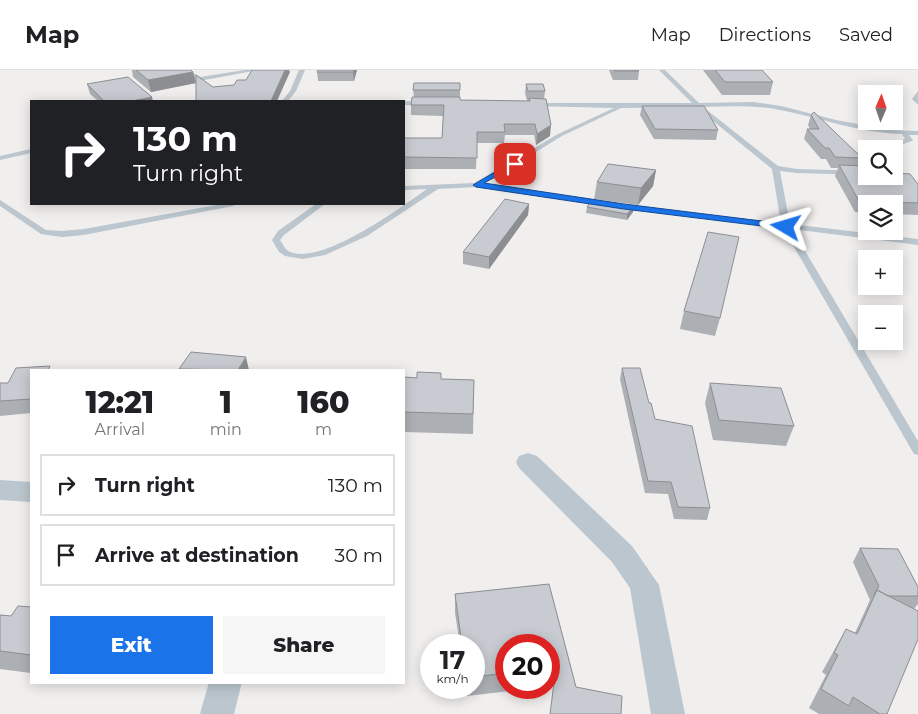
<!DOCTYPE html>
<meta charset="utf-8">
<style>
body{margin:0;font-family:Montserrat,sans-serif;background:#f6f6f6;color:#202124;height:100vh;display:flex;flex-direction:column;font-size:19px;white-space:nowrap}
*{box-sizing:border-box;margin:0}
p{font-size:16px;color:#757577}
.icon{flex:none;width:28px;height:28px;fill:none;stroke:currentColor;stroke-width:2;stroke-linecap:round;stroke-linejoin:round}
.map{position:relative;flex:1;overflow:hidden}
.details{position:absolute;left:30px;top:299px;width:375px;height:315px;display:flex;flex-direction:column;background:#fff;border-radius:0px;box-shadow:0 2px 12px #0003}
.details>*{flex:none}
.hud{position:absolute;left:30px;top:30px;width:375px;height:105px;border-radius:0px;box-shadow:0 2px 12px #0003;background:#202124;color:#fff;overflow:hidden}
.needle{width:32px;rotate:2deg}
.fabs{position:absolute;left:858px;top:15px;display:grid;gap:10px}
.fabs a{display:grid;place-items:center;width:45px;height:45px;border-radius:0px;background:#fff;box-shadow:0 2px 12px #0003;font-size:25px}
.speed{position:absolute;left:420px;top:564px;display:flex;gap:10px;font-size:25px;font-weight:700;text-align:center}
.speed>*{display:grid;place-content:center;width:65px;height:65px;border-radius:50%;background:#fff;box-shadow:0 2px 12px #0003;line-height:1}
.speed small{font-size:12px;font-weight:400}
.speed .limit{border:8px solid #d22;background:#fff;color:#111}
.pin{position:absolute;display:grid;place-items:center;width:42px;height:42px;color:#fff;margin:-21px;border-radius:10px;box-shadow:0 2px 8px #0006}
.me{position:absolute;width:55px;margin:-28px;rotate:277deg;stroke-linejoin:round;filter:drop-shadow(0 0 4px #0008)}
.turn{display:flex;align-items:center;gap:18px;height:105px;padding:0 20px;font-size:22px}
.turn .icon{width:65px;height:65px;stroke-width:2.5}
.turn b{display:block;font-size:35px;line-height:42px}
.eta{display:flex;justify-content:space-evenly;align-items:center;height:85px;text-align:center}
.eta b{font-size:30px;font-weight:800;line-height:35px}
.primary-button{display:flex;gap:10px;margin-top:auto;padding:10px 20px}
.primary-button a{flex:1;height:58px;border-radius:0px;background:#1a73e8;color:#fff;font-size:20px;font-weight:800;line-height:58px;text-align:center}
.primary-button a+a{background:#f6f6f6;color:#202124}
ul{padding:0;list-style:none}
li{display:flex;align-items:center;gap:15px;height:62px;margin:0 10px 8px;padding:0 10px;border:2px solid #e0e0e0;border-radius:0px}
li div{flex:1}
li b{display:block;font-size:19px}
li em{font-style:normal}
header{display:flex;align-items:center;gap:30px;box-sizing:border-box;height:70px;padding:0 25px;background:#fff;border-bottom:1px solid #e0e0e0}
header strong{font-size:24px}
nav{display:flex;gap:28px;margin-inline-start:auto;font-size:18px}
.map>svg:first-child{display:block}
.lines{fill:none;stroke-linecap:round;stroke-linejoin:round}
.service{fill:#bbc6ce;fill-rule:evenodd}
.minor{fill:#bbc6ce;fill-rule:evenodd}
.wall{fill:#acafb4}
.shaded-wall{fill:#8c8e92}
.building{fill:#c8cbd1;stroke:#8c8e92}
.route{fill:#1a73e8;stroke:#114b97}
</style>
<header>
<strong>Map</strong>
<nav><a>Map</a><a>Directions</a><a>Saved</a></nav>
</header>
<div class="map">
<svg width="918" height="644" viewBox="0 0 918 644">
<rect width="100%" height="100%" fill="#f1eeee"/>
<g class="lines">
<path class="service" d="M182,0H189L200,7L245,0H259L199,11Z
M299,0H305L296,21L288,31H282L290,21Z
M659,0H665L699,33L754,32L781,36L836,50L891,60L918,61V65H909L913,70L912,71C902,74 895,79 885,79L897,71L905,69L902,64C860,63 821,48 780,40C755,35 729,36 703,37L778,96L797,99L866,101V105L797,103L780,101L790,154L918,169V175L792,159L918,371V385L914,384L783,158L619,138L615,136L619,134L781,153L772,99L696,37L621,38L562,66L484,114L604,132H607V136L476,117L438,119L367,166L325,185L303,189L285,186L279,182L272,170L278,161L316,134H325L284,165L280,170C283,174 285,180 290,182C323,195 400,138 427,119L404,120V116L474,113L558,64L614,38L533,36L531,35V33H692Z
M918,21V35L912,29Z
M404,31L424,32L427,34L424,36L404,35Z
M31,79V83L0,90V86Z
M0,130L46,160L62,161L84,159L222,134H237L233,136L84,165L62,167L41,164L0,136Z"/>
<path class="minor" d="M528,383L537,386L632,476L659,515L685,644H651L630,518L612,492L519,398L516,392L519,386Z
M0,410L31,412V432L0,430Z
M209,612H242L234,644H200Z"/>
</g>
<path class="wall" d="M132,0H191L193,2L196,13L151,22L133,7Z
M357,0L354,11H318L317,2Z
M609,0H638L639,1L638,10H613Z
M703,0H762L773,12L770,25H722Z
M460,13V30L527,31L525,23L526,14L545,21L544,29L550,66L536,75L534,65H505L504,73H477L476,99H404V68H442L443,46L411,45V35L414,27L413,20Z
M87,14L153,31H98L90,24Z
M642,36L718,60L716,70L654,69L640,45Z
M811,45L862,88L859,95L866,106L918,114V145L894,144V134H866V143L855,142L835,106L838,98H831L826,89H821L804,69L807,59H810L808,55Z
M656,100L653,116L638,135L594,129L597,112Z
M529,134L528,145L489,199L463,194V182Z
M587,137L633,142L627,150L586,143Z
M684,241L720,248L715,266L680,259Z
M622,298L710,438L707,450L674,449L668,424L645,423L620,309Z
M31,300V343L0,346V313H8Z
M441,303V309L474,310L473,364L404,362V307L417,308Z
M710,313L794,356L786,376L713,370L705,333Z
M860,478L918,517V534L914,539L887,644H819L809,638L826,605L822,602L846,559L855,563L870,530L853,492Z
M549,514L576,617L553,615L549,616V575H506V618H535L467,626L466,618H474V575H460L455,543V524Z
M31,537V603L0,599V545L11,546Z"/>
<path class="shaded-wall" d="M285,0H289L290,2L277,31H271Z
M354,0H357L354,11L353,2Z
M193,2L196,13L151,22L148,10Z
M152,27L153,31H132Z
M551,55L550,66L536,75L537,64Z
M656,100L653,116L638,135L641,118Z
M529,134L528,145L489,199V187Z
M634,136L633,142L627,150V144Z
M246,287L249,300H238Z"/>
<path class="building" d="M136,0H191L193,2L148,10Z
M252,0H285L271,31H196V5L213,17L234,15L237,10H246Z
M318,0H354L353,2H317Z
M614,0H638L639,1H615Z
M715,0H762L773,12H725Z
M128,7L152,27L132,31H104L87,14Z
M414,13H460V20H413Z
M526,14H543L545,21H528Z
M412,27H460V30L530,31L529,28L546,29L551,55L537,64L535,54H504L505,62H477V88L404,87V68H442L444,35H411Z
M642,36H704L718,60L655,59Z
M814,42L862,88L835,87L829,78H825L807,59H819L811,45Z
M608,94L656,100L641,118L597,112Z
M839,95L866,96V106H894V103L910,104L918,114V133L859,131Z
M505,129L529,134L489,187L463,182Z
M591,130L634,136L627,144L587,137Z
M708,162L739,167L720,248L684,241Z
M191,282L246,287L238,300L179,299Z
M50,296L48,300H31V329L0,331V313H8L16,298Z
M622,298H640L649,333H651L655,349L692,356L710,438L678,437L671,412L648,411Z
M417,302L441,303V309L474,310L473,344L404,342V307L417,308Z
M710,313L781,318L794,356L719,350Z
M860,478L898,479L918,517V526H888L877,520L874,525L879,516Z
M549,514L576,617L622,626L621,644H550L556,597L549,598V575H506V603L474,607V575H462L455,524Z
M877,520L918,541V569L887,644H880L853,627L849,636L821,619L838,585L834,583L846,559L857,564Z
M18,536L31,537V585L0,581V545L11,546Z"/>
<path class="route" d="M512,92L519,94L484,113L624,134L786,154L790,157L786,159L624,139L476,117L473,115Z"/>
</svg>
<div class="fabs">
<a><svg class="needle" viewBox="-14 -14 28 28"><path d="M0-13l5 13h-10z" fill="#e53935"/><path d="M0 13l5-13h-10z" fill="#757577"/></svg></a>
<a><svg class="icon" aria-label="search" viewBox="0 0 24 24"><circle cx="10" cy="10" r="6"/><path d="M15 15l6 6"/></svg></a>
<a><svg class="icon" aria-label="layers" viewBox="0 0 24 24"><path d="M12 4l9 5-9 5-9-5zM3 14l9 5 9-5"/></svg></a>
<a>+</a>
<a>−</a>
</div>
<div class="speed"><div>17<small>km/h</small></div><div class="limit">20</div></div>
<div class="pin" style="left:515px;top:94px;background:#d93025"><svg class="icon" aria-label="arrive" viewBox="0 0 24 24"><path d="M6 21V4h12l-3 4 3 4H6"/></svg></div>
<svg class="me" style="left:786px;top:157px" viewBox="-20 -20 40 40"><path d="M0-17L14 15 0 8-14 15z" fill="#1a73e8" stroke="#fff" stroke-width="4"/></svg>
<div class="hud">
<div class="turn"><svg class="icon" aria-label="right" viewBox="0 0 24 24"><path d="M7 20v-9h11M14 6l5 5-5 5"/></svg><div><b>130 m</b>Turn right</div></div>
</div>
<section class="details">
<div class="eta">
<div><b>12:21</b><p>Arrival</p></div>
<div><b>1</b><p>min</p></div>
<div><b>160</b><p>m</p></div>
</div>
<ul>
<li><svg class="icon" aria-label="right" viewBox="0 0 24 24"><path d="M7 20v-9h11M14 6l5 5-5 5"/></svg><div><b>Turn right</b></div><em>130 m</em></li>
<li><svg class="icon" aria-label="arrive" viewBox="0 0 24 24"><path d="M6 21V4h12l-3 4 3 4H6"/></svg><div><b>Arrive at destination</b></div><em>30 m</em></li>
</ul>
<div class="primary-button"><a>Exit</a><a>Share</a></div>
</section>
</div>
